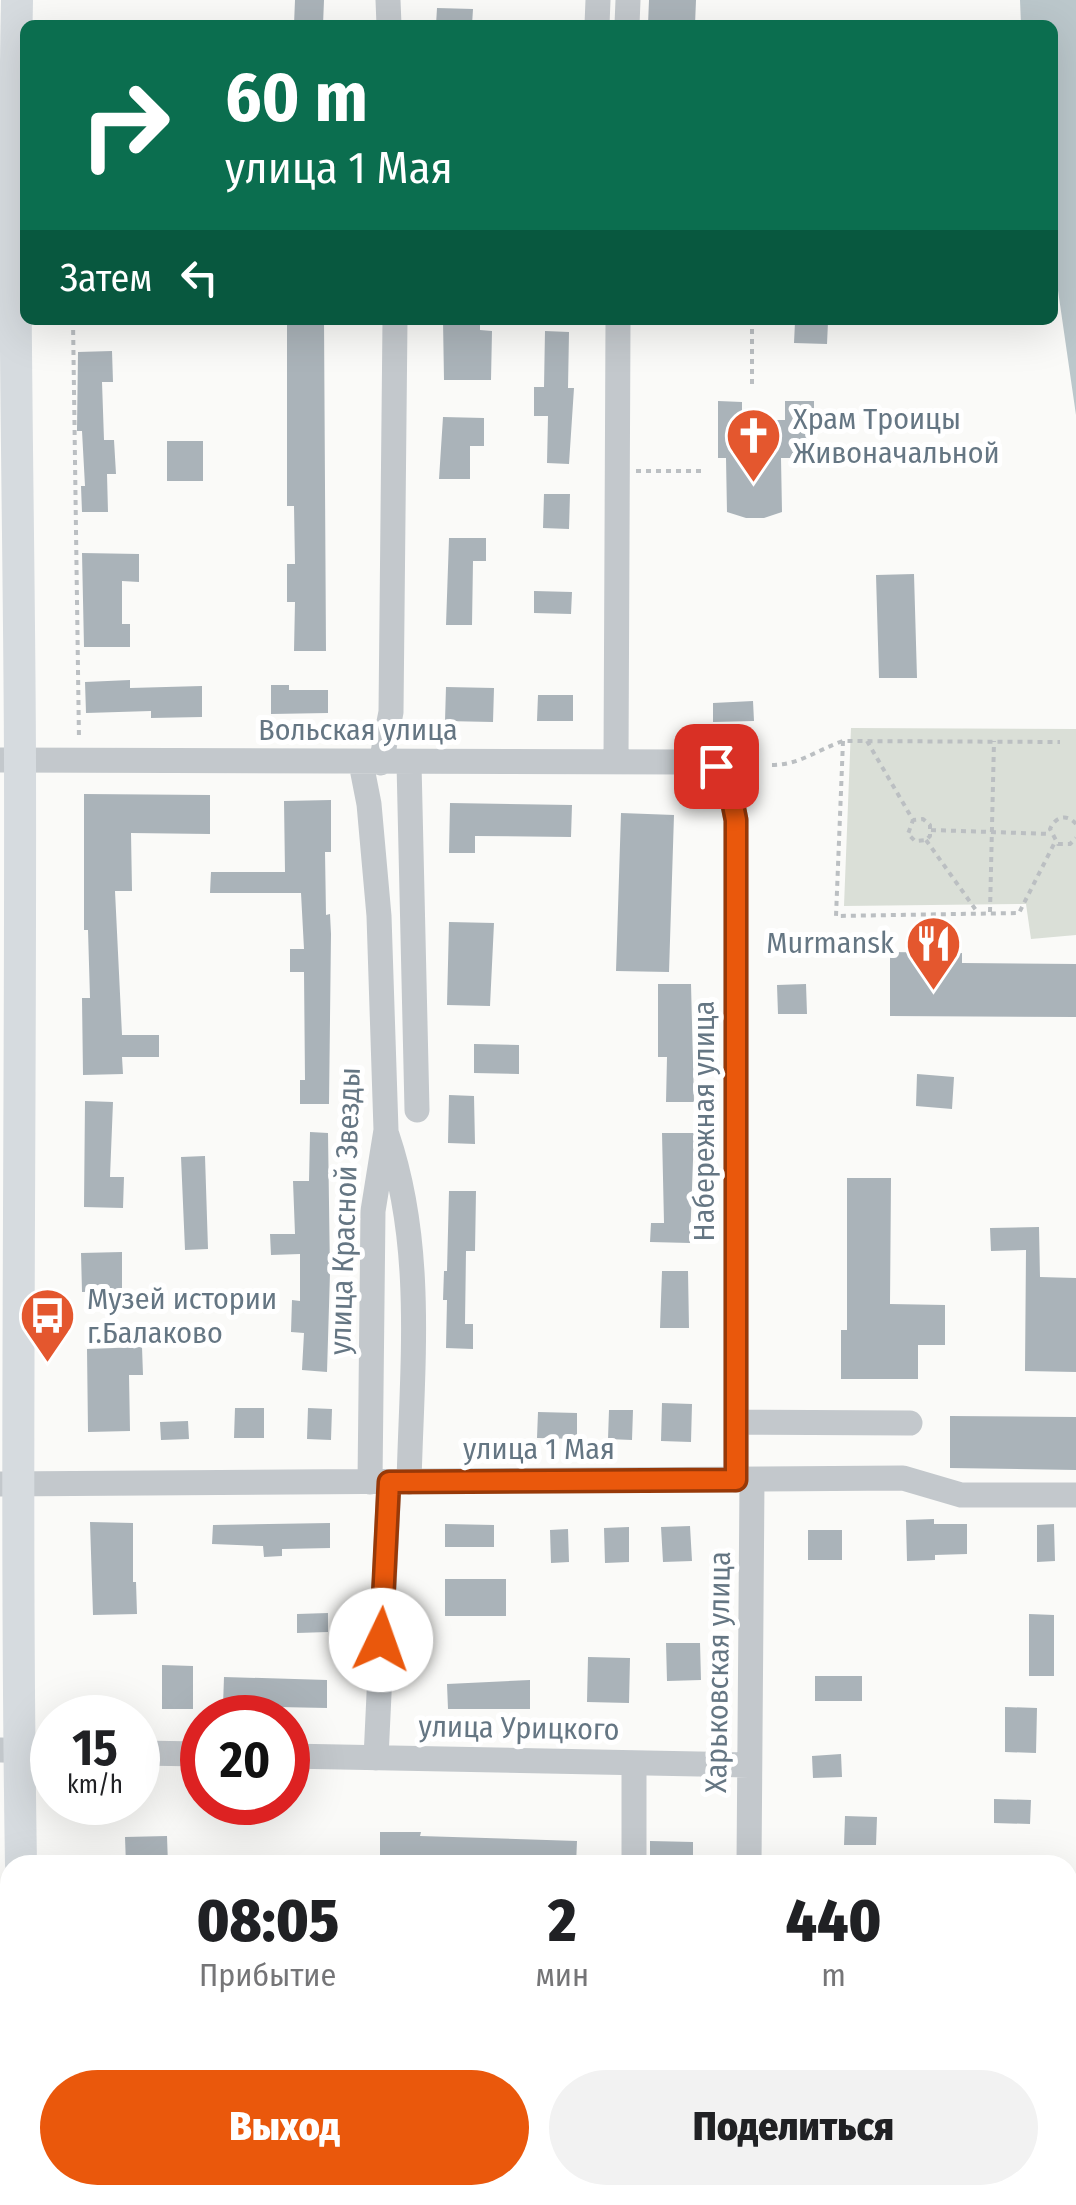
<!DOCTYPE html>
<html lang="ru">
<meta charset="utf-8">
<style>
body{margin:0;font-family:"Fira Sans Condensed",sans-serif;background:#f2f2f2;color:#202124;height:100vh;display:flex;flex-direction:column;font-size:38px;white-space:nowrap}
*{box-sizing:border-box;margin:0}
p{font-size:32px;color:#757577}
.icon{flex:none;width:55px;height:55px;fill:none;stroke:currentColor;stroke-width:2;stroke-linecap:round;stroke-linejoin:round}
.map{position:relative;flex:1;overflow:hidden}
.side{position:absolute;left:0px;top:1855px;width:1078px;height:350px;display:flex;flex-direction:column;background:#fff;border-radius:30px 30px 0 0;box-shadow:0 10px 40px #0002}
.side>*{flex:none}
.banner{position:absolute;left:20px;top:20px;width:1038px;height:305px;border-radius:15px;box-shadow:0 10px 40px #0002;background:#0b6e4f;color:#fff;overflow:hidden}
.speed{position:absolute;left:30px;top:1695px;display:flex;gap:20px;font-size:50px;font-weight:700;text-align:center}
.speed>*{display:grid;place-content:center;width:130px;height:130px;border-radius:50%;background:#fff;box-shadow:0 10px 40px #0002;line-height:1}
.speed small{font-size:25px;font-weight:400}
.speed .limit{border:15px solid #d22;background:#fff;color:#111}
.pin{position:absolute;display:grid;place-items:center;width:85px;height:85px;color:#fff;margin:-42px;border-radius:20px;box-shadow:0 5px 15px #0006}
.me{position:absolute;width:110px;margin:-55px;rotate:3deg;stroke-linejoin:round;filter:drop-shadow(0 0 8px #0008)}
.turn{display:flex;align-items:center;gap:35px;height:210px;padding:0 40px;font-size:45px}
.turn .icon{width:130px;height:130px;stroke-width:2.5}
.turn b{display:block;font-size:70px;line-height:85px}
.then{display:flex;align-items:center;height:95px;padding:0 40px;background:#0003;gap:20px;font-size:38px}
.eta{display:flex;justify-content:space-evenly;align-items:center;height:170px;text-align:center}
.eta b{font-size:60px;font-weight:800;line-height:70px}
.button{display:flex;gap:20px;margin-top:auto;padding:20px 40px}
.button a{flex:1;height:115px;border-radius:60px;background:#ea580c;color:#fff;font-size:40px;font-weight:800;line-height:115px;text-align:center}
.button a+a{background:#f2f2f2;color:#202124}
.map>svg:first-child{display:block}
.green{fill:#dadfd7}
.water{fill:#bbc7cb}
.building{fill:#aab3b9}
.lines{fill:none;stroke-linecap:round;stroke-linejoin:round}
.path{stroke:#bbbfc2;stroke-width:4;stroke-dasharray:5 5;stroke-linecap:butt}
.minor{stroke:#c3c8cc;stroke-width:25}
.major{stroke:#d6dbdf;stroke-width:32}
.route-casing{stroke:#983908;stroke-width:25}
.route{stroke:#ea580c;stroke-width:18}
.labels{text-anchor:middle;stroke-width:10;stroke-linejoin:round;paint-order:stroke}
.poi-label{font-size:30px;fill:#657683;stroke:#fff;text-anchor:start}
.street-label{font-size:30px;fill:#657683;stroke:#fff}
</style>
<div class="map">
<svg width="1076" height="2205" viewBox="0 0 1076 2205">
<rect width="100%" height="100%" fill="#fafaf8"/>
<path class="green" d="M851,728L1076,729V935L1031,939L1026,904L844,906Z"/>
<path class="water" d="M1020,0H1076V415L1052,249V25H1021Z"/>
<path class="building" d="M295,0H324L323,25H294Z
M649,0H696L695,25H648Z
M437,8L473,9L472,25H436Z
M287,320H324L326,651H294L295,602H287V564H295L294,506H287Z
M443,320H480V330L492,331L491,380H444Z
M795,322H828L827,344L794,343Z
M545,331L569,332L568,388H574L569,464L547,463L548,416H534V387H544Z
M112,351L113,382H102L104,440H114L116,474H107L108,512H82L81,486H85L82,431H77L78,352Z
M718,401L742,402V420H785V401H814V458H781L782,512L764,518H746L727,512L726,458H718Z
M443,417L484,418V446H470V479H439Z
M167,441H203V481H167Z
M544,494H570L569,529L543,528Z
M449,538H486V561H473L472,625H446Z
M82,553L139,554V582L122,581V624H130V647H84Z
M914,574L917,678H879L876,575Z
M534,591L572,592L571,614L534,613Z
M130,680V688L202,686V717L151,718V711L86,713L85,682Z
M271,685H289V690H328V713L271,714Z
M446,687L494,688L493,722L445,721Z
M538,695H573V721H537Z
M753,701L754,721L713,722V703Z
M84,794L210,795V834L131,833L132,891H115L122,1035H159V1057H122L123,1074L83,1075L82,998H90L88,930H84Z
M331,800V852H325L326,915L330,914L331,934L329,1104H300V1080H305L304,972H290V949H304L301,893H210L211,872H285L284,801Z
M450,803L572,805L571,837L475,836V853H449Z
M621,813L674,815L669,972L616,971Z
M449,922L494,923L490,1006L447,1005Z
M890,952L962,953V963L1076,964V1017L890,1016Z
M658,984H691L694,1102H666L667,1057H658Z
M806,984L807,1014H778L777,985Z
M474,1044L519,1045V1074L474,1073Z
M917,1074L954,1077L952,1109L916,1106Z
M449,1095L474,1096L475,1144L448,1143Z
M85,1101L113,1102L110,1177H124L123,1208L84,1207Z
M310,1132L328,1133L330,1273L327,1372L302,1370L304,1333L291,1332L292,1300L300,1301V1254L271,1255L270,1234H295L293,1181H309Z
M662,1133H694L690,1243L650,1242L651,1223H664Z
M205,1156L208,1249L185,1250L181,1157Z
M847,1178H891L890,1304L945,1305V1345H918V1379H841V1330H847Z
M449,1191H476L475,1251H466L465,1324H473V1349L446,1348L447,1300H443L444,1271H447Z
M1039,1227L1040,1277L1076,1278V1372L1025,1371L1026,1250L991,1251L990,1228Z
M122,1252V1291L82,1292L81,1253Z
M662,1271H688L689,1328H660Z
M142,1347L143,1375H129L130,1431L88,1432L87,1349Z
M662,1403L692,1404L691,1442L661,1441Z
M235,1408H264V1438H234Z
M308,1408L332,1409L331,1440L307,1439Z
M609,1410H633L632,1440L608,1439Z
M538,1412L577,1413V1439L537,1438Z
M950,1416L1076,1417V1470L950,1468Z
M188,1421L189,1439L161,1440L160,1422Z
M934,1519V1524H967V1554L935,1555V1560L907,1561L906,1520Z
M90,1522L133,1523V1582H136L137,1614L93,1615Z
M330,1523V1548L282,1549V1556L264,1557L263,1546L212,1544L213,1525Z
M445,1524L494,1525V1547H445Z
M1054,1524L1055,1561L1037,1562V1525Z
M690,1526L692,1561L663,1562L661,1527Z
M629,1527V1562L605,1563L604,1528Z
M568,1529L569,1562L551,1563L550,1530Z
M808,1530H842V1560H808Z
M445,1579H506V1616H445Z
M328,1613V1632L297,1633V1614Z
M1029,1614L1054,1615V1676H1029Z
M666,1643H700L701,1680L667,1681Z
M588,1657L630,1658L629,1703L587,1702Z
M162,1665L193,1666V1709H162Z
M815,1676H862V1701H815Z
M224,1677L327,1680V1708L223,1706Z
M530,1680V1709H448L447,1684Z
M1005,1707L1037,1708L1036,1753L1005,1752Z
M841,1754L842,1777L813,1778L812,1756Z
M994,1799L1031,1800L1030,1824L994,1823Z
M845,1816L877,1817L876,1845H844Z
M380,1832H421L420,1836L577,1841L576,1865H445V1861L380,1860Z
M167,1836L168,1865H126L125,1837Z
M650,1841L693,1842V1865H650Z"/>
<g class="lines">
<path class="path" d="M73,320L79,740
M752,384V320
M636,471H706
M843,741L836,916L1019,913L1055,842
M867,741L913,820L908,834L915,841L926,840L930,836V825L923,819L913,820
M772,765C799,765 817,750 843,741L1060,742
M1076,824C1067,813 1055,817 1050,829L1058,844H1070L1076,838
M931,830L1050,834
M926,840L978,913
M990,912L994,741"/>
<path class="minor" d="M388,0L389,25
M597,25L598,0
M627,25L628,0
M0,760L686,762L715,766L730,790L736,820V1480
M616,762L618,320
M361,763L369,804L379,916L386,1130L373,1211L370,1482
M381,763L391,712L395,320
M409,763L417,1110
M387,1135C425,1247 412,1366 409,1482
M736,1422L910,1423
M0,1484L903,1478L961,1495H1076
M0,1750L52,1751
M138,1753L202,1754
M288,1756L749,1765
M376,1758L389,1482
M634,1763V1865
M749,1865L752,1481
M1068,2106L1076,2105
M160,2195L162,2205
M410,2195V2205
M637,2195V2205
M747,2195V2205"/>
<path class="major" d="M17,0C12,253 19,506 20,759C21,1128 15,1496 21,1865
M44,2195L45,2205"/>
</g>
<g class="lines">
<defs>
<path id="route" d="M381,1640L389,1482L736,1480V820L730,790L716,766"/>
</defs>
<use href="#route" class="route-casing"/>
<use href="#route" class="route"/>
</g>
<defs>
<symbol id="church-pin" viewBox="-11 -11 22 30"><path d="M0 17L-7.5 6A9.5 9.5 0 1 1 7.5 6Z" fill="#e4572e" stroke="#fff"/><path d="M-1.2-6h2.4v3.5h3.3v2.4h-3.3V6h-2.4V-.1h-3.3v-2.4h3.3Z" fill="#fff"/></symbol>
<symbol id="restaurant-pin" viewBox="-11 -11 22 30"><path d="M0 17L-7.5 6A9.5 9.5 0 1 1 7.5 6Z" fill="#e4572e" stroke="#fff"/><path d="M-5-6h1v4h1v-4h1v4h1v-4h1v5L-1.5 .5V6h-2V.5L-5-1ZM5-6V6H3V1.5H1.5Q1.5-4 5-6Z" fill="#fff"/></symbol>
<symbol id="bus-pin" viewBox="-11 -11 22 30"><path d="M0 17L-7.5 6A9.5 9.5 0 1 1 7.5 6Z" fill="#e4572e" stroke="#fff"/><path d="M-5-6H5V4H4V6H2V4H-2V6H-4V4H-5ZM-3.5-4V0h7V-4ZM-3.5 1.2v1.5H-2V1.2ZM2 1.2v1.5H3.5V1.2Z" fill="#fff"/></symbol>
</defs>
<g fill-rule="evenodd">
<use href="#church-pin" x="722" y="404" width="63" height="86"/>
<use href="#restaurant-pin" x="902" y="912" width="63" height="86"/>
<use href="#bus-pin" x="16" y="1284" width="63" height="86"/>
</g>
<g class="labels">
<g class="poi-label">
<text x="793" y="429">Храм Троицы<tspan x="793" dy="34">Живоначальной</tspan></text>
<text x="894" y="953" text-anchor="end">Murmansk</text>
<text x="87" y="1309">Музей истории<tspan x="87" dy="34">г.Балаково</tspan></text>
</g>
<g class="street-label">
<text x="358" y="740">Вольская улица</text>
<text transform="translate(704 1121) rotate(-90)" y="10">Набережная улица</text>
<text transform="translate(345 1211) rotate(-88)" y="10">улица Красной Звезды</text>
<text x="539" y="1459">улица 1 Мая</text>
<text transform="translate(718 1672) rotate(-89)" y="10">Харьковская улица</text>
<text transform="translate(519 1728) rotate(1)" y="10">улица Урицкого</text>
</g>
</g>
</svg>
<div class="speed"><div>15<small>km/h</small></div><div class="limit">20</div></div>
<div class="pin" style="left:716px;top:766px;background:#d93025"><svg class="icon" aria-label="arrive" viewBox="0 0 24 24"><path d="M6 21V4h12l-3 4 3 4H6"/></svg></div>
<svg class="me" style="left:381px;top:1640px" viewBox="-20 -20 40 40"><circle r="19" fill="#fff"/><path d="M0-13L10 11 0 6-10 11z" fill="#ea580c"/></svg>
<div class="banner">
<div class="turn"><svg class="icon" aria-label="right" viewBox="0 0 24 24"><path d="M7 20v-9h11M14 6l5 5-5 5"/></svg><div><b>60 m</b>улица 1 Мая</div></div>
<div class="then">Затем<svg class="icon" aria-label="left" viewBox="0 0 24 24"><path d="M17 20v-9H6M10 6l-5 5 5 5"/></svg></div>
</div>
<section class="side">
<div class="eta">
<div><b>08:05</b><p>Прибытие</p></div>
<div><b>2</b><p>мин</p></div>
<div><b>440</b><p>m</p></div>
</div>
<div class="button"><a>Выход</a><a>Поделиться</a></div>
</section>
</div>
